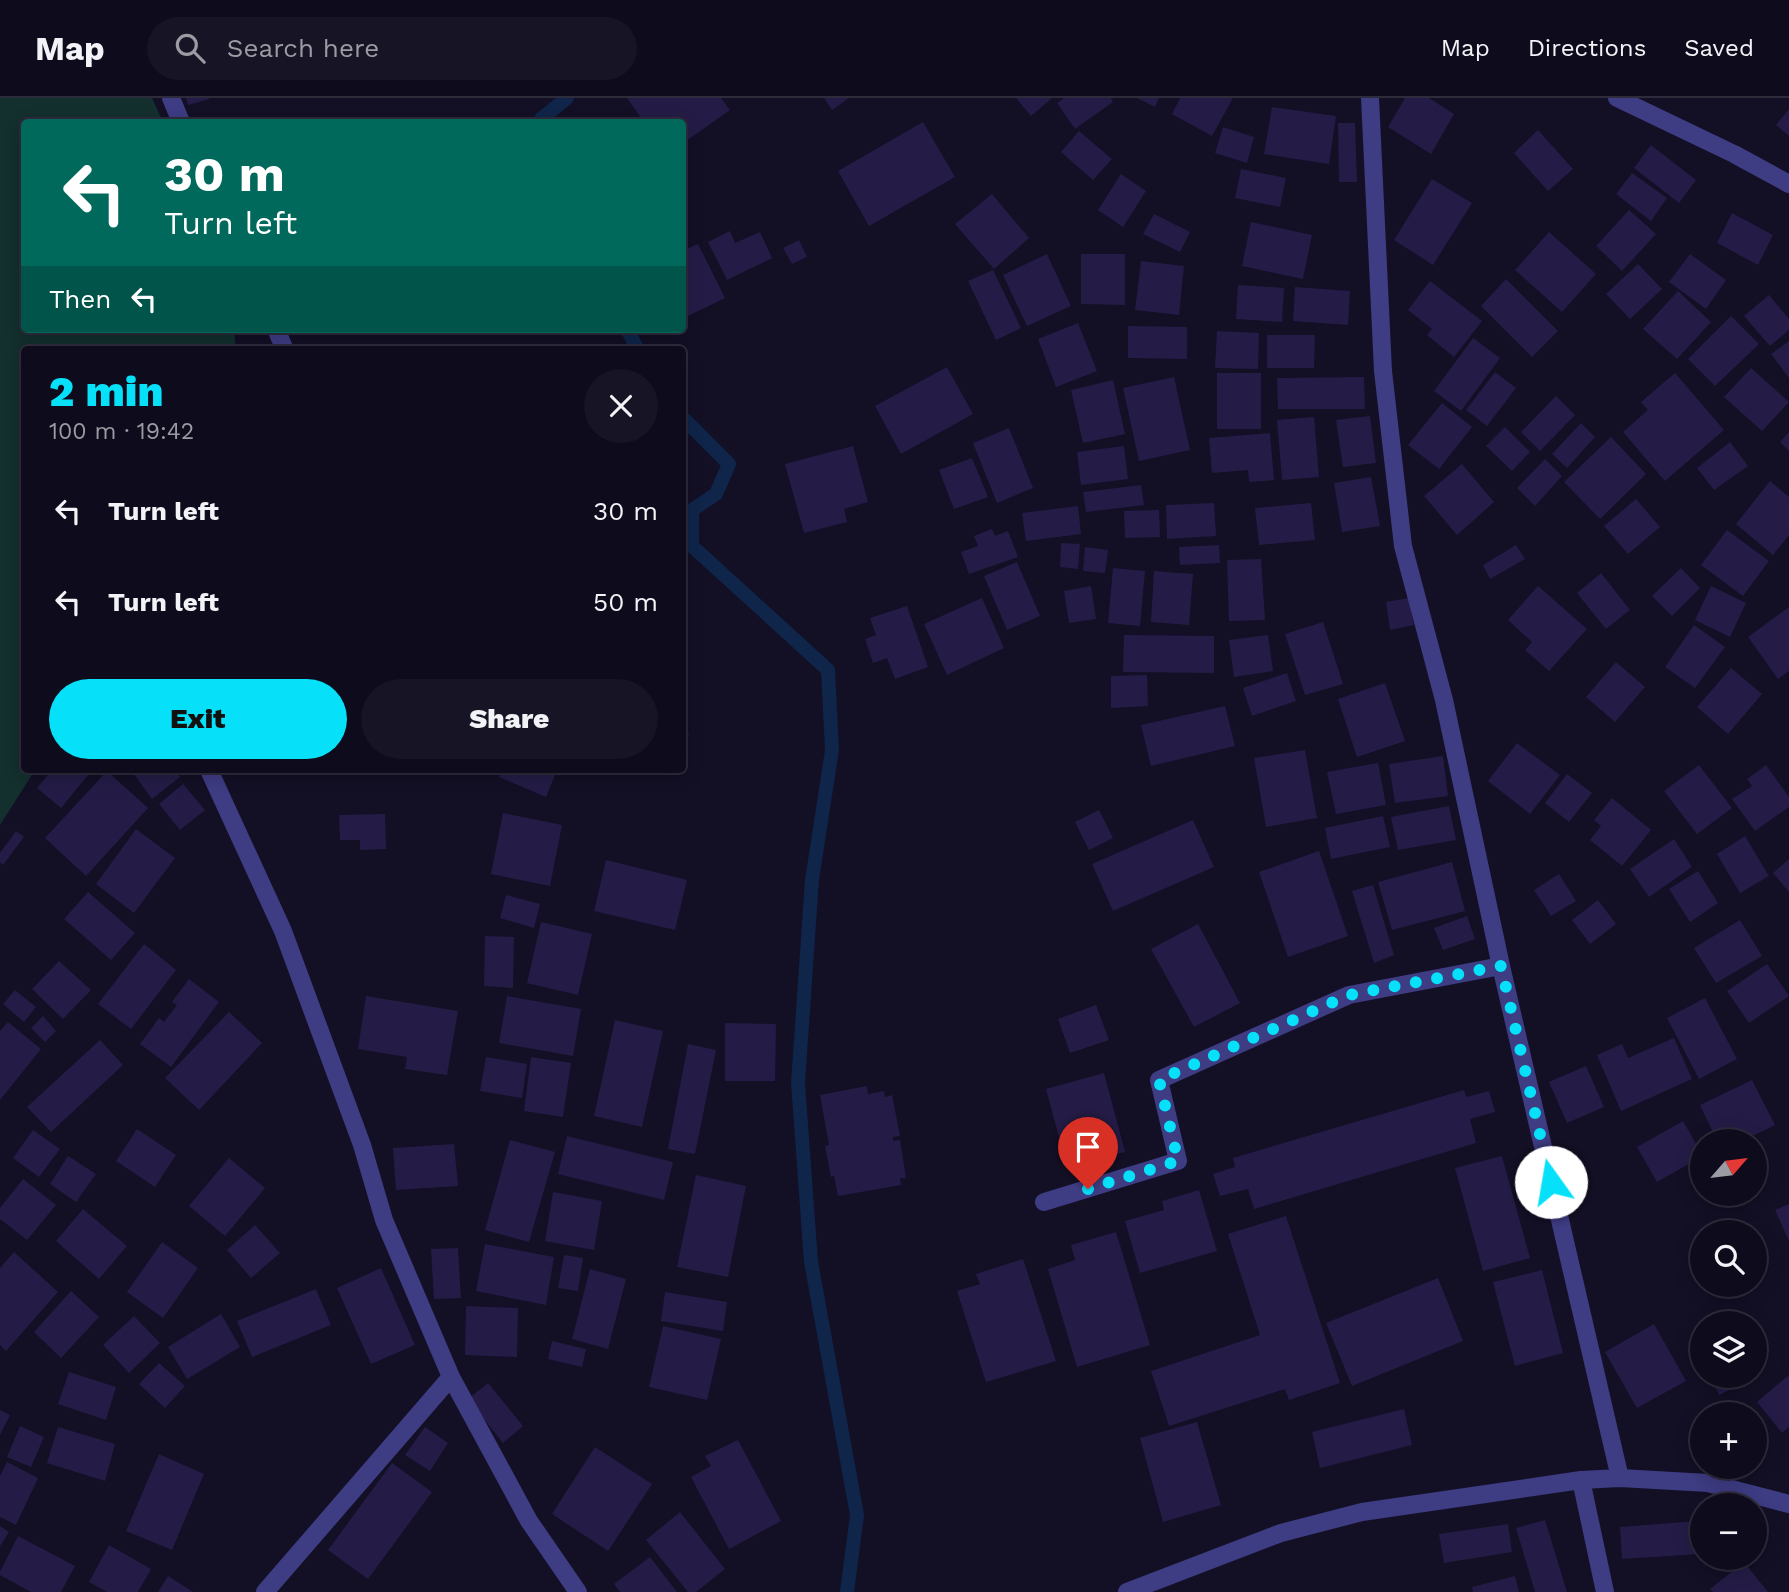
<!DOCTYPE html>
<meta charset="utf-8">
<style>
body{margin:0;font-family:"Work Sans",sans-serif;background:#171425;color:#f1f3f6;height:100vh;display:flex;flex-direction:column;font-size:26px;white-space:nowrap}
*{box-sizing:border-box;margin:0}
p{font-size:23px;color:#9b9ba3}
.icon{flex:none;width:38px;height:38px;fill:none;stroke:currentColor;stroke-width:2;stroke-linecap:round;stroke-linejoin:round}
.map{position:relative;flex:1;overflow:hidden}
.details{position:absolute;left:21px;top:248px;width:665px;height:427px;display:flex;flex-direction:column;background:#0e0b1c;border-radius:7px;box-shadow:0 4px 18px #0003,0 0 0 2px #2e2b3b}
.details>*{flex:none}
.top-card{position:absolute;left:21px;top:21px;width:665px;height:214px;border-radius:7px;box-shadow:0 4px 18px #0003,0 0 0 2px #2e2b3b;background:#00695c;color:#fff;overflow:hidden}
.needle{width:46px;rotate:62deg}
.tools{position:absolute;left:1690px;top:1031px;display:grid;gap:14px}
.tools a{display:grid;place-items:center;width:77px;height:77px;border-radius:50%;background:#0e0b1c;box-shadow:0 4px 18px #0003,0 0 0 2px #2e2b3b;font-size:35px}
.pin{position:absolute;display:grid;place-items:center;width:60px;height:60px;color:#fff;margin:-72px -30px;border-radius:50% 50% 50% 0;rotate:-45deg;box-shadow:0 0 7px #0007}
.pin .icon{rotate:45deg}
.me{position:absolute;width:77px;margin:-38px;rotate:347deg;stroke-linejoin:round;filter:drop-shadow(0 0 5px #0008)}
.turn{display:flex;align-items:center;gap:24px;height:147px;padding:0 28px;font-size:32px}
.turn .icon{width:91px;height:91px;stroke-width:2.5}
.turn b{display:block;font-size:49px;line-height:60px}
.then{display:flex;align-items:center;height:66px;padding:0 28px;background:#0003;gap:14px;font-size:26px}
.round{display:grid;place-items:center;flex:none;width:74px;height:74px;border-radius:37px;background:#171425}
.head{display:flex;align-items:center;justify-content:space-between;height:119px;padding:0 28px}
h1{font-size:42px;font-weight:800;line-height:52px;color:#06e0f9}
.button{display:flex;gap:14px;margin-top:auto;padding:14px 28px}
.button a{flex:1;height:80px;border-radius:42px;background:#06e0f9;color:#111;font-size:28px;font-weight:800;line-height:80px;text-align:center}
.button a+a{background:#171425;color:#f1f3f6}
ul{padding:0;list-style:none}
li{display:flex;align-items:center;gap:21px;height:91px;padding:0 28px}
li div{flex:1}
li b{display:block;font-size:26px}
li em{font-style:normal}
header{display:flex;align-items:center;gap:42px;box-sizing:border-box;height:98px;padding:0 35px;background:#0e0b1c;border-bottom:2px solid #2e2b3b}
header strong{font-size:33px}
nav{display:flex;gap:38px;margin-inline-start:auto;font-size:24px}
.search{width:490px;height:63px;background:#171425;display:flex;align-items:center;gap:18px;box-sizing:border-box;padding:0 24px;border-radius:38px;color:#9b9ba3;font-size:26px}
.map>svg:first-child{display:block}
.green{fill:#132f2e}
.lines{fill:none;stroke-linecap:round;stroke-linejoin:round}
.stream{stroke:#0f2549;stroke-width:14}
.building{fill:#241c46}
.minor{stroke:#3e3c83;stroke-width:18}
.route{stroke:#06e0f9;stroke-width:12;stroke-dasharray:0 21.6}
</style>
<header>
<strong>Map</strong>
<div class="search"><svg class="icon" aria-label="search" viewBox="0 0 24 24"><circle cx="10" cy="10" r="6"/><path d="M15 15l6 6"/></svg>Search here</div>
<nav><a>Map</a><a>Directions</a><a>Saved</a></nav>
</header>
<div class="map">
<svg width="1789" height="1494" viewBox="0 0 1789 1494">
<rect width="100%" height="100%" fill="#130f25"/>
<path class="green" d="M0,0H152L163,24H24V231H234L236,252H24V672H35L0,727Z"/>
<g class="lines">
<path class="stream" d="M544,24L541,21L567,0
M627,231L638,252
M682,319L729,366L716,396L692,412V448L828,572L832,652L812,782L798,985L811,1164L857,1417L847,1494"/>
</g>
<path class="building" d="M186,0H209V1L188,7Z
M627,0H721L730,12L682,46V24H644Z
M824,0H849L832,12Z
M1016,0H1052L1031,18Z
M1064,0H1111L1113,4L1075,31L1057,5Z
M1137,0H1159L1155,9Z
M1180,0H1233L1212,38L1172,16Z
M1405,0H1429L1454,16L1431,56L1388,29Z
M1272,9L1336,18L1329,66L1264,56Z
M1789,11V38L1776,27Z
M923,24L955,79L869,128L838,73Z
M1338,25H1355L1357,84H1339Z
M1223,29L1254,39L1247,65L1215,55Z
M1538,32L1573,71L1548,93L1514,55Z
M1079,33L1112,61L1093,82L1061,54Z
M1651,47L1696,82L1679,105L1634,70Z
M1241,71L1286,80L1280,109L1235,100Z
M1632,75L1667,100L1651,123L1616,96Z
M1121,76L1146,93L1123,129L1098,112Z
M1432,81L1472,105L1433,167L1394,142Z
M992,96L1029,140L994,171L955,126Z
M1629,112L1656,136L1622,173L1596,148Z
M1732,115L1773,137L1758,167L1717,145Z
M1154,116L1190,134L1180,154L1143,136Z
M1251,124L1312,137L1303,181L1242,168Z
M730,133L735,145L760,134L772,160L727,182L708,144Z
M1549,134L1596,176L1562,214L1515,172Z
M799,142L807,159L792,166L783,150Z
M698,146L725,200L682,221V153Z
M1047,156L1071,208L1027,228L1003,177Z
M1081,156H1125V207L1081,206Z
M1690,156L1726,182L1706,211L1669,184Z
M1141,163L1184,168L1179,217L1135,212Z
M1638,166L1662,191L1630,221L1606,196Z
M993,172L1021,230L996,242L968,183Z
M1506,181L1558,233L1532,259L1481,208Z
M1430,183L1482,223L1454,259L1427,237L1432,231L1408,212Z
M1238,187L1284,190L1282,224L1236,221Z
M1295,189L1350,193L1348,227L1293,223Z
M1678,193L1711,224L1677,261L1643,231Z
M1769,197L1789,221V232L1770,248L1744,218Z
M1731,218L1759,246L1715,288L1688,261Z
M1078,225L1097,273L1056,289L1038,241Z
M1128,228L1187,229V261L1128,260Z
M1217,233L1259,235L1258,271L1215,270Z
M1267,237H1315L1314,270H1267Z
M1473,240L1500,260L1461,313L1434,293Z
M1789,243V280L1771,256Z
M947,269L973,316L901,356L875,308Z
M1751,270L1789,304L1762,333L1724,299Z
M1495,274L1516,290L1487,328L1466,312Z
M1217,275H1261V331H1217Z
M1675,275L1724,332L1665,383L1623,334L1648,312L1641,304Z
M1174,279L1190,352L1139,363L1123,290Z
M1364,279L1365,311H1278L1277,280Z
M1113,282L1125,336L1083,345L1071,292Z
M1556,298L1575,317L1540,353L1521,334Z
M1442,305L1472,329L1439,371L1408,347Z
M1370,318L1376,365L1343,369L1336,322Z
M1314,319L1319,379L1282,382L1277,322Z
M1581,325L1595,339L1567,370L1552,356Z
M1505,329L1530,354L1512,373L1486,348Z
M1009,330L1033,390L997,405L973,345Z
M1789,334V353L1780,344Z
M1270,335L1274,382L1249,384L1248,372L1212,375L1209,340Z
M1611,339L1646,376L1600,421L1564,384Z
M1730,344L1748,368L1714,392L1697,370Z
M853,348L868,404L844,411L847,424L804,435L785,366Z
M1124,348L1128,381L1081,387L1077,354Z
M972,360L988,399L954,411L939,372Z
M1545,361L1562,378L1535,408L1517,390Z
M1462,366L1494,404L1457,437L1424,398Z
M1371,379L1380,428L1342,434L1334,385Z
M1770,383L1789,399V437L1773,457L1736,426Z
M1141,387L1144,407L1086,414L1083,394Z
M1636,401L1660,429L1628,456L1604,428Z
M1214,405L1216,438L1167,441L1166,407Z
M1311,405L1315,442L1259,447L1255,410Z
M1078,408L1081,436L1026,443L1022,415Z
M1159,412L1160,439L1125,440L1124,413Z
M992,431L995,438L1008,433L1018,459L969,476L961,454L978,448L974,438Z
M1727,432L1769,463L1743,498L1701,467Z
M1061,445L1080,446L1078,471L1060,469Z
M1219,447L1220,465L1180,467L1179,449Z
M1516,447L1525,461L1490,481L1483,467Z
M1085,449L1108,452L1105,475L1083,473Z
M1261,461L1265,522L1229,523L1227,462Z
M1017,464L1040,518L1007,532L984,478Z
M1113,470L1145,473L1140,528L1108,525Z
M1681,470L1700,490L1672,518L1652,498Z
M1154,473L1193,476L1189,527L1151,524Z
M1601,475L1630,512L1606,531L1577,495Z
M1091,488L1096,521L1069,525L1064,493Z
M1538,488L1587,531L1549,573L1525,552L1532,544L1508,522Z
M1711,488L1746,505L1730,539L1695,522Z
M982,500L1004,550L947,577L924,526Z
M1409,500L1414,527L1390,532L1386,504Z
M907,508L928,569L895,581L887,560L873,565L865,541L876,537L870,520Z
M1789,509V573L1778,581L1748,539Z
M1323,524L1343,586L1305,597L1285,536Z
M1694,527L1725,549L1695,590L1665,569Z
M1124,537L1214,538V575L1123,574Z
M1268,537L1273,573L1234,579L1229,542Z
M1616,564L1645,589L1615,624L1586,599Z
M1731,570L1762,596L1728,636L1697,609Z
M1287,575L1296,603L1252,618L1243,590Z
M1147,577L1148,608L1111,610V578Z
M1385,585L1405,643L1357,659L1338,601Z
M1225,608L1235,648L1151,668L1141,627Z
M682,634L689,636L683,656H682Z
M1517,645L1560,677L1530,716L1488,683Z
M1305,652L1317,720L1266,729L1254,660Z
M1443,658L1448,698L1395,705L1389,666Z
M1378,665L1386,707L1336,716L1327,674Z
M1699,667L1732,710L1697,736L1664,693Z
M1766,667L1789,699V709L1755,733L1732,701L1752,688L1747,681Z
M52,672H92L61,710L37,690Z
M131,672H175L180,679L152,701Z
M502,672H557L546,699L499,679Z
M107,673L148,710L86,778L45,740Z
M1567,676L1592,695L1569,724L1545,705Z
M183,686L205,712L180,732L159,706Z
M1612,700L1651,732L1622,768L1590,742L1601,728L1594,722Z
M1449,708L1456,742L1398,752L1391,719Z
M1099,712L1113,740L1089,752L1075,724Z
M503,715L562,727L550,788L491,776Z
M385,716L386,751L360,752V742H340L339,717Z
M1383,718L1390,749L1331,761L1325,730Z
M1193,722L1214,769L1113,813L1092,766Z
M136,731L175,760L134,815L96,786Z
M16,733L24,739L3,767L0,764V755Z
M1745,738L1769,778L1740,795L1717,756Z
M1674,741L1692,769L1649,799L1630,771Z
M1319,753L1348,838L1288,859L1259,774Z
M1789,761V794L1773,775Z
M606,762L687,782L675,832L594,813Z
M1452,764L1465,813L1392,832L1378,784Z
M1698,773L1718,805L1690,824L1669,791Z
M1559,776L1576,803L1551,818L1534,792Z
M1373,787L1394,857L1374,865L1352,793Z
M88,794L135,835L111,862L64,821Z
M506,797L540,806L534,830L500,820Z
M1598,802L1616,826L1590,846L1572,822Z
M1467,818L1475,841L1443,852L1434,830Z
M1740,822L1762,858L1716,885L1694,850Z
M541,824L592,836L578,897L527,885Z
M1198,826L1240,905L1194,929L1151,851Z
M485,838L514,839L513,890L484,888Z
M144,846L176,872L131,931L98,906Z
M59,863L91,892L63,921L32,891Z
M1767,866L1789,898L1749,925L1727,893Z
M189,881L219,904L171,969L140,946L159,920L164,924L177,907L172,904Z
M15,892L36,909L24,924L3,906Z
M366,898L458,913L447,977L405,971L407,959L358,951Z
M507,898L581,911L573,958L499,945Z
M1705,900L1737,961L1699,981L1667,920Z
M1096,907L1109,942L1070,955L1058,921Z
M229,914L262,945L199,1012L165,980Z
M43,918L56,933L45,944L31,930Z
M615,922L663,933L642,1029L594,1018Z
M8,924L41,951L0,1002V933Z
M725,925L776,926L775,983H725Z
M1674,940L1692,981L1621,1013L1597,957L1622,946L1628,960Z
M100,942L123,967L51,1034L27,1009Z
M688,946L716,952L695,1056L668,1051Z
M486,959L527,966L522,1000L480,993Z
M531,959L571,965L563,1019L524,1013Z
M1586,968L1604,1009L1567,1025L1549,984Z
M1104,975L1125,1054L1067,1069L1046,991Z
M1752,982L1775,1027L1742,1043H1717L1700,1007Z
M867,988L868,996L884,993L885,999L892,997L900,1038L893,1039V1043L900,1042L906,1080H900L901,1087L838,1098L834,1078L831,1079L825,1048L829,1047L820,997Z
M1464,992L1466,999L1489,993L1495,1014L1470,1021L1476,1045L1254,1111L1248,1091L1220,1098L1213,1076L1235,1069L1233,1060Z
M1683,1023L1703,1058L1657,1084L1637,1049Z
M137,1031L176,1057L155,1089L116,1063Z
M33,1032L60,1051L39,1079L13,1060Z
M567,1038L673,1064L664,1102L558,1076Z
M510,1042L555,1054L529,1144L485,1132Z
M454,1046L458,1088L396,1092L393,1050Z
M68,1058L96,1076L76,1104L50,1086Z
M1502,1058L1530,1160L1483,1173L1455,1070Z
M229,1060L265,1090L225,1138L189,1108Z
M696,1077L746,1088L728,1179L677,1169Z
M23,1081L56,1107L27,1142L0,1121V1110Z
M1199,1092L1217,1153L1140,1175L1125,1123L1164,1112L1162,1103Z
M553,1094L602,1103L594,1152L545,1143Z
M1789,1106V1143L1775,1112Z
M83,1111L127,1148L99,1181L56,1143Z
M1286,1118L1340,1285L1289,1302L1285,1291L1169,1328L1151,1273L1260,1237L1228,1136Z
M255,1127L280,1155L251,1180L227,1152Z
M1116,1134L1150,1247L1077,1269L1048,1171L1075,1162L1071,1147Z
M162,1144L198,1170L163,1220L127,1194Z
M485,1146L554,1159L546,1207L476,1193Z
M458,1150L461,1200L434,1201L431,1151Z
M14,1154L58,1194L6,1253L0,1247V1170Z
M564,1157L583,1160L578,1193L558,1190Z
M1023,1161L1056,1263L986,1284L957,1193L980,1186L976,1176Z
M381,1170L415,1247L371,1266L337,1190Z
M590,1171L626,1181L608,1251L572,1241Z
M1542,1172L1563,1255L1515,1268L1493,1184Z
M1438,1180L1463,1243L1352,1288L1326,1225Z
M316,1191L331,1227L252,1259L237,1223Z
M71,1193L99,1219L61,1260L34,1234Z
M665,1194L727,1204L723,1233L661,1223Z
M466,1208L518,1210L517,1259L465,1257Z
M221,1216L240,1249L187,1281L168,1249Z
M134,1218L160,1245L129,1275L103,1247Z
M1654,1226L1686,1283L1637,1310L1605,1254Z
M663,1228L721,1241L707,1302L649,1289Z
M552,1243L586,1251L582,1269L548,1261Z
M159,1265L185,1288L165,1310L139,1286Z
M69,1274L116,1289L106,1322L58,1306Z
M1789,1277V1329L1782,1335L1757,1304Z
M1711,1278H1736L1740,1287L1719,1297Z
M488,1285L523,1328L503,1345L468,1301Z
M1404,1311L1412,1347L1320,1370L1312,1334Z
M0,1312L10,1317L0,1337Z
M1197,1324L1221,1407L1163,1424L1140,1340Z
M20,1328L44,1339L31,1369L7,1359Z
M58,1329L115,1346L105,1383L47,1365Z
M425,1329L448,1345L430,1373L405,1357Z
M738,1342L781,1423L729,1451L691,1379L711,1368L705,1358Z
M595,1349L652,1386L608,1453L552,1416Z
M159,1356L204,1376L172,1452L126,1433Z
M7,1364L38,1380L16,1427L0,1419V1378Z
M392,1365L432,1394L368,1481L328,1452Z
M680,1414L725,1471L696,1494H688L646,1442Z
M1545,1422L1567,1494H1535L1516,1430Z
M1698,1423L1700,1456L1622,1461L1620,1429Z
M1508,1426L1512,1454L1444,1465L1439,1436Z
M0,1428L9,1434L0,1448Z
M18,1438L75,1468L61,1494H31L0,1477V1474Z
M109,1447L151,1471L138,1494H107L89,1484Z
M650,1459L677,1494H620L614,1486Z
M1744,1464L1768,1494H1713L1710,1491Z
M168,1478L193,1494H158Z
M1515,1478L1519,1494H1473L1472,1489Z"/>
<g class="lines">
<path class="minor" d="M171,0L181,24
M1370,0L1383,273L1403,448L1444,602L1501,868L1620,1380
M1617,0L1734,56L1789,86
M276,231L285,252
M209,672L283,833L362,1047L384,1122L451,1279L529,1423L578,1494
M1044,1104L1178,1063L1159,982L1349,897L1501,868
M1581,1382L1605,1494
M265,1494L451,1279
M1127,1494L1281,1435L1362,1414L1581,1382L1620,1380L1708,1385L1789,1406"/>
</g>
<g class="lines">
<path class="route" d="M1088,1091L1178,1063L1159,982L1349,897L1501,868L1551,1084"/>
</g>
</svg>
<div class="tools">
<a><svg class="needle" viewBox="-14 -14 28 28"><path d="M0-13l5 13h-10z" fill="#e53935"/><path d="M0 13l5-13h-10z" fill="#9b9ba3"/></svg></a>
<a><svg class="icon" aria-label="search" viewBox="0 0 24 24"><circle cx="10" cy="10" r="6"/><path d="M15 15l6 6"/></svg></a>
<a><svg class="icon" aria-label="layers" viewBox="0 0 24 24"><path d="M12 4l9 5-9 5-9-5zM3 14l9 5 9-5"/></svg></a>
<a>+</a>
<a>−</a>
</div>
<div class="pin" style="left:1088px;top:1091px;background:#d93025"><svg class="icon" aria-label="arrive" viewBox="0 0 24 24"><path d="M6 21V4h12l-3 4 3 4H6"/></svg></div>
<svg class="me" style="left:1551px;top:1084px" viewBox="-20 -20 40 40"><circle r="19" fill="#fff"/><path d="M0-13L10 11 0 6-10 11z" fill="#06e0f9"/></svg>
<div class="top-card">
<div class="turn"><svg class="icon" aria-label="left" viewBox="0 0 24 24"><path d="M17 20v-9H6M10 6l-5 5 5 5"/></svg><div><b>30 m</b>Turn left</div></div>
<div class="then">Then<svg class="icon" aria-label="left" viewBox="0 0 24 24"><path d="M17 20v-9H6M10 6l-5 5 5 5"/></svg></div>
</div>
<section class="details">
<div class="head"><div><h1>2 min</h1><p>100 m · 19:42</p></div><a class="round"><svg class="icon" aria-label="close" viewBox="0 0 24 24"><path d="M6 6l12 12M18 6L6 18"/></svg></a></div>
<ul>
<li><svg class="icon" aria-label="left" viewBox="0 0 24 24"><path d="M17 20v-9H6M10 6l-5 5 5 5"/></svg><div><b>Turn left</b></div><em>30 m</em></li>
<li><svg class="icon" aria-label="left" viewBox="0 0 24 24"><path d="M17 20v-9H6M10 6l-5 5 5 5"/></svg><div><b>Turn left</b></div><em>50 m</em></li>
</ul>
<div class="button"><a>Exit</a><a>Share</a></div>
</section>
</div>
